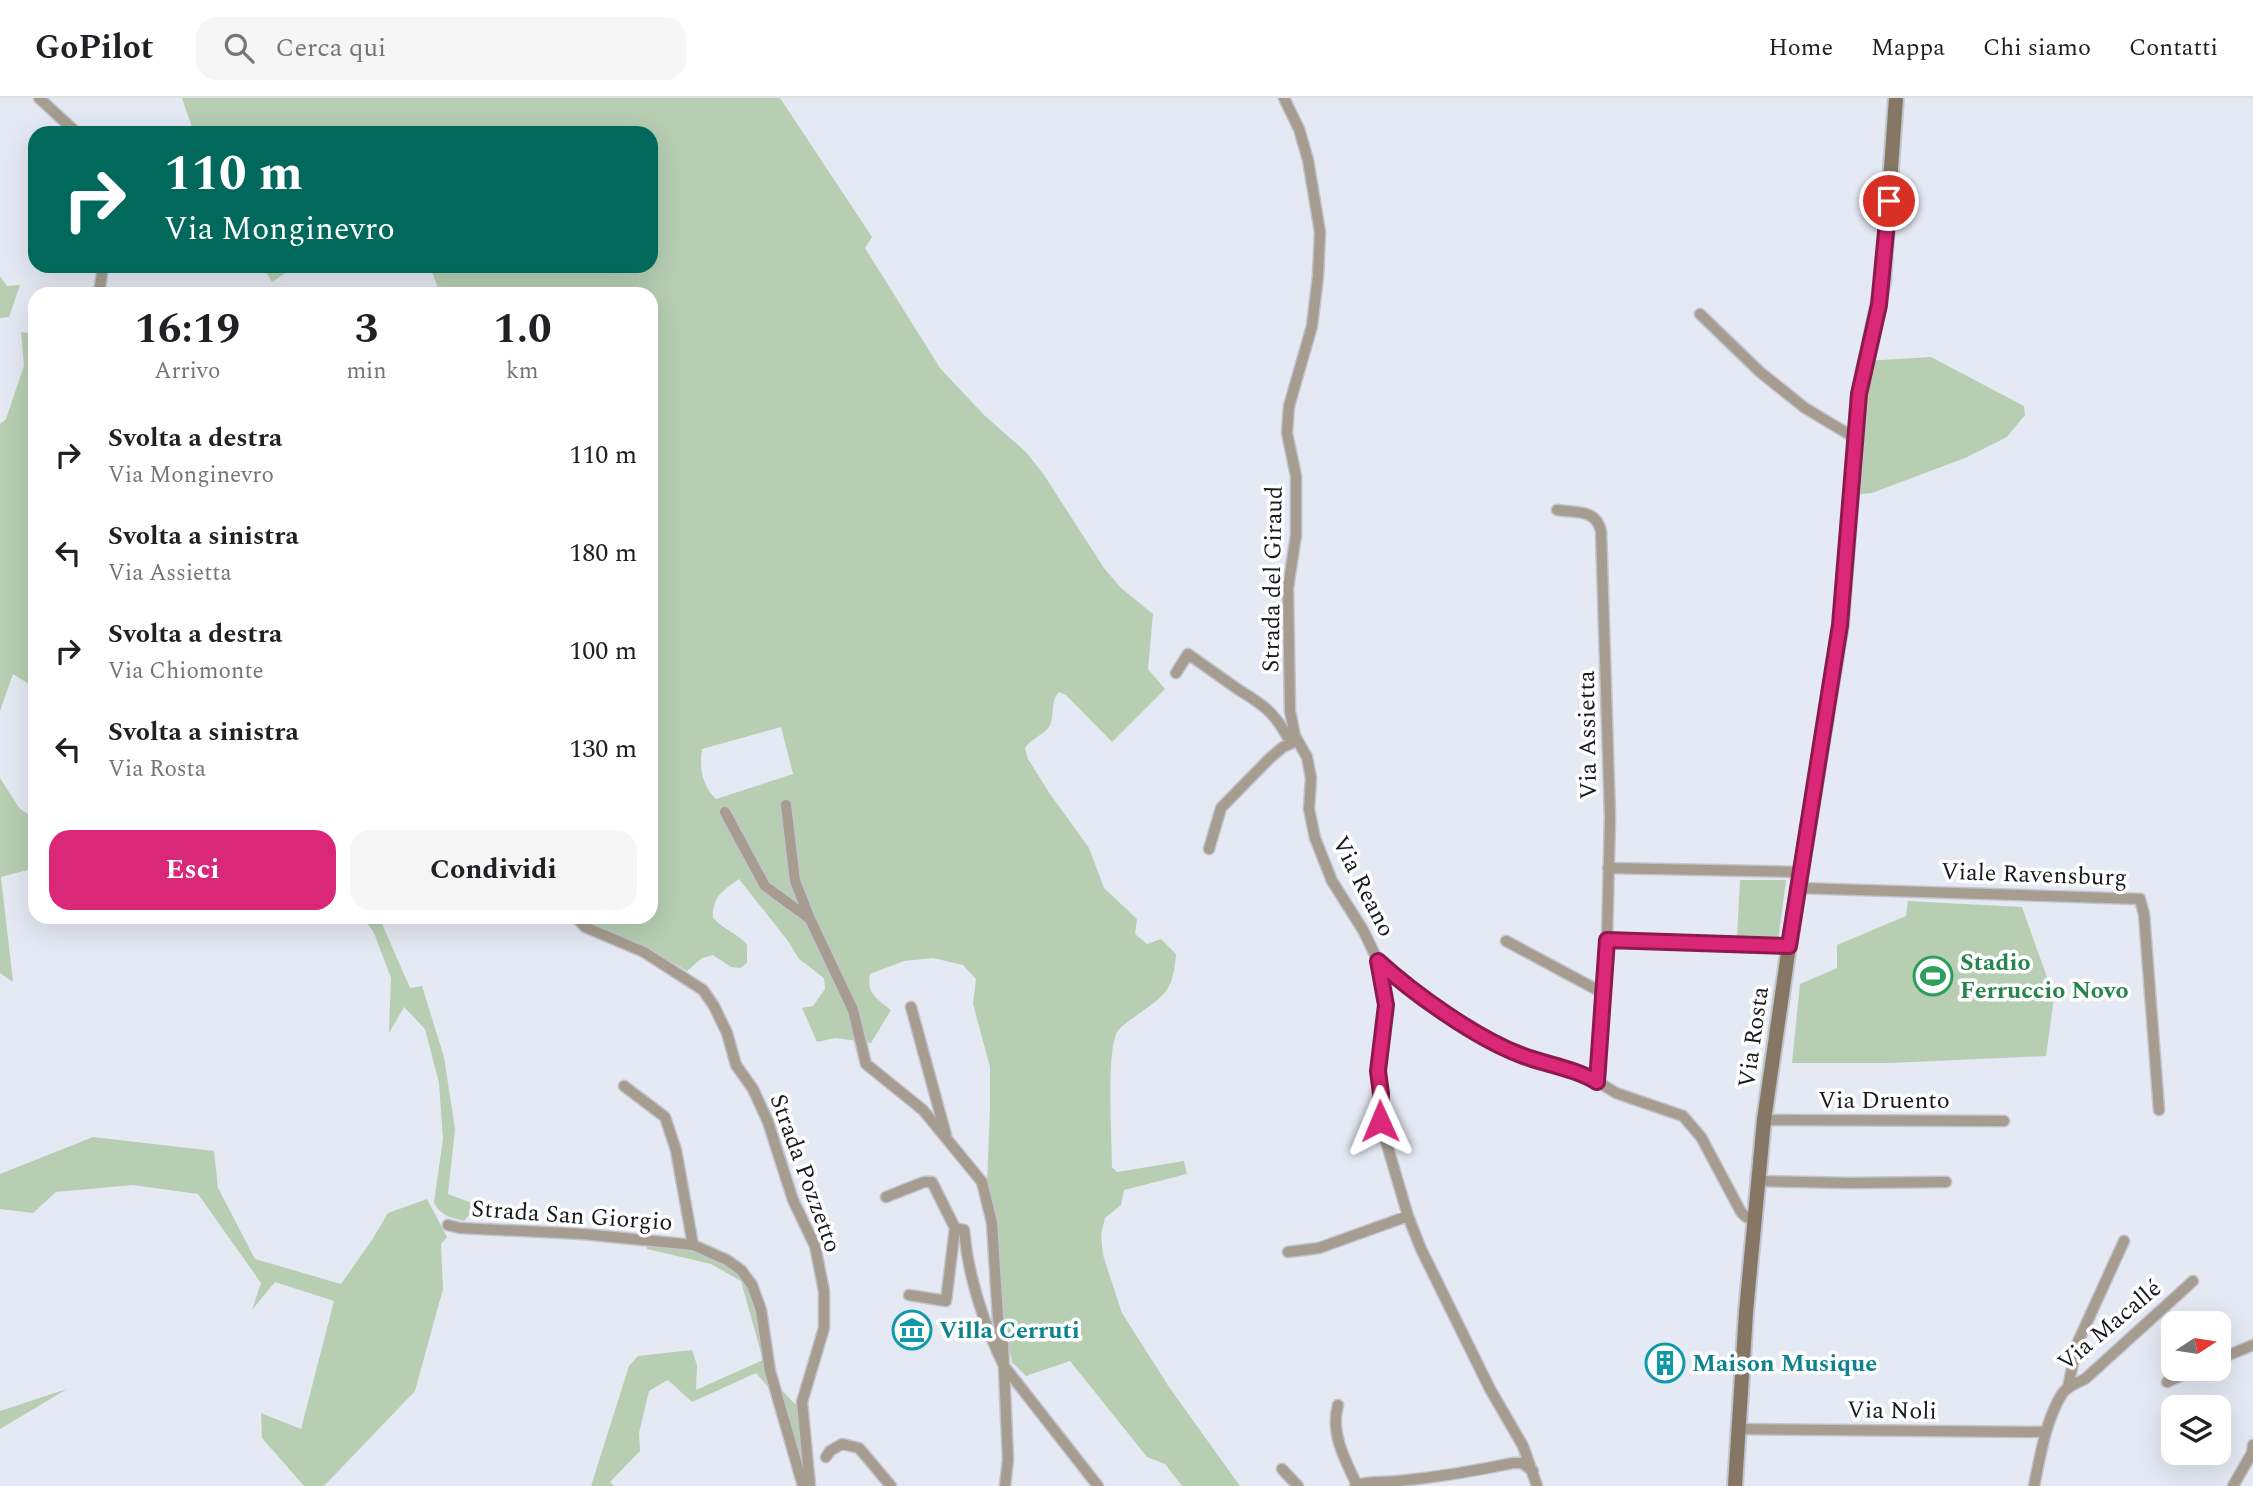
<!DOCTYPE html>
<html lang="it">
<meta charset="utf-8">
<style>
body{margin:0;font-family:Spectral,serif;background:#f6f6f6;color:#202124;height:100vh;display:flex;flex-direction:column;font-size:26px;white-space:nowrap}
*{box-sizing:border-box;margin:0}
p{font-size:23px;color:#757577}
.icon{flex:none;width:38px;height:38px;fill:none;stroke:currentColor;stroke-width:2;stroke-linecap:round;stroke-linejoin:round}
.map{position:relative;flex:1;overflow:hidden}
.sheet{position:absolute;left:28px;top:189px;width:630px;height:637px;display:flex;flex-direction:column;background:#fff;border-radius:21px;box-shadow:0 7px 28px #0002}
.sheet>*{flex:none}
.top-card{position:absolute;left:28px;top:28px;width:630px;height:147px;border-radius:21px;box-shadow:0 7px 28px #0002;background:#00695c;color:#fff;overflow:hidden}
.needle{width:46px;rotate:78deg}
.buttons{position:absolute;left:2161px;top:1213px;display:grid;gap:14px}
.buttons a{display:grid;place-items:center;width:70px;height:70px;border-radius:14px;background:#fff;box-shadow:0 7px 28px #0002;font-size:35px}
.pin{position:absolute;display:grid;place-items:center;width:60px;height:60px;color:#fff;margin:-30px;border:4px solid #fff;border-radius:50%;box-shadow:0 2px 7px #0007}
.me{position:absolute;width:77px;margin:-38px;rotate:359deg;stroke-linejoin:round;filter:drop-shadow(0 0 5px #0008)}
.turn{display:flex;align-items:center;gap:24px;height:147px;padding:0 21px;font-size:32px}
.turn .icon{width:91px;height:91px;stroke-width:2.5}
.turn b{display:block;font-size:49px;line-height:60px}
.eta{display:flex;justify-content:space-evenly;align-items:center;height:119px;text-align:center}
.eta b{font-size:42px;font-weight:700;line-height:49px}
.button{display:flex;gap:14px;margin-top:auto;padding:14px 21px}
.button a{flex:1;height:80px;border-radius:21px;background:#db2777;color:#fff;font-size:28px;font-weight:700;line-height:80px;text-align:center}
.button a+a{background:#f6f6f6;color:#202124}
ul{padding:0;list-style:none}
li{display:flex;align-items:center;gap:21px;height:98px;padding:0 21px}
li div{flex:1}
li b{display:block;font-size:26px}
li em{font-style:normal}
header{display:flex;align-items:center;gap:42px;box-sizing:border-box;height:98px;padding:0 35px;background:#fff;border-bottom:2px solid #e0e0e0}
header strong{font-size:33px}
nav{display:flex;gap:38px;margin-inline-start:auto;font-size:24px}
.search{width:490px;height:63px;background:#f6f6f6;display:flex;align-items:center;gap:18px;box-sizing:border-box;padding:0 24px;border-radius:21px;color:#757577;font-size:26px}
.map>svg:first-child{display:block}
.green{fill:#b7ceb3;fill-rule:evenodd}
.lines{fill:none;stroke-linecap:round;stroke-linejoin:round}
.street-casing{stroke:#c0c4cd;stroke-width:13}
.secondary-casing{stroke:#c0c4cd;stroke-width:18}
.street{stroke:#a69c8f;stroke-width:10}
.secondary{stroke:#867764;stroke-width:14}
.route-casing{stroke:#8e194d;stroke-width:18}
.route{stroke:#db2777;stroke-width:12}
.labels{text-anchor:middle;stroke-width:7;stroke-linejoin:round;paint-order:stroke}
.street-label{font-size:24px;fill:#191a1e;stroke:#fff}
.leisure-label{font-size:24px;font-weight:bold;fill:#27864d;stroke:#fff;text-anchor:start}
.culture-label{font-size:24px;font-weight:bold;fill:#0d838f;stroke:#fff;text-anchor:start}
</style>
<header>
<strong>GoPilot</strong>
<div class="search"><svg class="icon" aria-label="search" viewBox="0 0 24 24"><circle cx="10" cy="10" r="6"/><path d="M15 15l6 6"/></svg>Cerca qui</div>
<nav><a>Home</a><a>Mappa</a><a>Chi siamo</a><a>Contatti</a></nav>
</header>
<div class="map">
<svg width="2253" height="1388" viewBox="0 0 2253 1388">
<rect width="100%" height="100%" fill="#e5e9f3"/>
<path class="green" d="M182,0H780L872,139L865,150L940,270L984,317L1026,354L1044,377L1104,470L1121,490L1153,516L1148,571L1165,591L1112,644L1066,597L1059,594C1050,603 1055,616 1050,627C1045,637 1031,640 1025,650L1028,661L1050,696L1089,750L1104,790L1137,821L1135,836L1147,846L1161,841L1176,856C1173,896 1163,898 1133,920C1128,924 1121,928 1117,934C1106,956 1112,1040 1112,1069L1117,1074L1184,1063L1187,1076L1124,1092L1121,1107L1105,1120L1101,1136L1103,1157L1122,1215L1169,1289L1240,1388H1182L1165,1366L1147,1359L1070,1263L1026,1278L1012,1264L1004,1223L996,1133L987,1086L990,1009V969L973,906L976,881L963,867L933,860L904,863L870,876C866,895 877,901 891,912L871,945L836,940L817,944L802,910L813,908L825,891L824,880L799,861L788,843L739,781C723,792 712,799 713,820C723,831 737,835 747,847V865L740,870L731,869L713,857L702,860L687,873L647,850L587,825L581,819H651V196H440L430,168H651V35H194ZM781,629L793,676L716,701C702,688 699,669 702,651Z
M262,168H296L272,184Z
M0,178L7,188L20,187L9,219L0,220Z
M21,234L35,236V590L13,576L0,613V326L6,321L24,268Z
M1931,259L2024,308L2025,317L2007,339L1965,360L1872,395L1851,397L1865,263Z
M0,680L20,711L35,720V770L1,779L13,884L0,875Z
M1740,782H1786L1778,843L1737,840Z
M1908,803L2022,809L2054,899L2046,958L1890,965H1792L1800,886L1837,870V847L1906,818Z
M363,819H379L410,890L422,888L444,959L455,1031L448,1096L477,1107L464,1123C450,1119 440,1118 434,1104L443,1041L439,985L425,931L404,909L389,935L391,880L374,835Z
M93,1039L214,1053L218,1090L255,1161L341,1186L372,1142L388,1115L427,1101L447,1139L441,1146L443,1191L415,1293L324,1388H304L262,1340L261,1315L301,1331L334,1203L275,1184L252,1212L261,1185L198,1096L133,1087L56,1094L33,1115L0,1111V1076Z
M647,1146L705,1156L737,1172L752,1198L769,1279L798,1309L804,1388H797L768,1289L756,1275L692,1304L668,1282L649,1293L639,1335L640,1353L610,1384L614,1388H591L629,1268L638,1258L692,1252L697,1267L696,1292L763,1262L741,1183L711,1166L647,1151Z
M67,1291L0,1331V1313Z"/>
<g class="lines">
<defs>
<path id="street" d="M39,0L77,35
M1284,0L1299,31L1308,62L1320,134L1318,178L1312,228L1289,308L1287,335L1296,378V437L1288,490L1290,613L1295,638L1307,659L1311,680L1309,711L1315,740L1332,783L1363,832L1378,863L1386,907L1378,973L1381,996L1380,1023L1408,1118L1421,1151L1490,1291L1523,1348L1537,1388
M99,196L103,168
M1700,216L1760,274L1805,310L1855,340
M1557,412C1577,415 1596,411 1601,433L1610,719L1607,842L1597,984
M1176,575L1188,556C1205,568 1222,580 1239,592C1262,606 1274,614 1287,638H1295
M786,707L795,783L810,821
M725,714L765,788L810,821L853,912L866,966L923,1012L982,1084L992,1125L998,1220L1003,1247L1008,1362L1005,1388
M1209,751L1221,710L1270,660L1283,649L1297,643
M1608,770L1801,774
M1798,790L2140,801L2144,816L2159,1012
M576,819L585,829L644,854L703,892L714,908L727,935L736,967L753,991L768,1024L793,1102L815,1148L824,1193V1230L802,1304L810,1388
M1607,842L1789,848
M1506,843L1603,895
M1378,863L1400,883L1487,941L1522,957L1585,976L1616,995L1683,1018L1701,1039L1741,1114L1746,1119L1754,1120
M911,909L946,1037
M624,988L665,1019L676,1052L693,1147
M1764,1022L2004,1023
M1758,1083L1849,1085L1946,1084
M886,1099L924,1084H932L955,1130L964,1132C968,1178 984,1226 1004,1268L1098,1388
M448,1127L460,1130L583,1136L693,1147L727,1162L741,1172L752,1187L761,1212L770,1273L803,1388
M1288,1154L1319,1150L1408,1118
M909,1197L946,1203L955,1130
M2219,1261L2253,1247
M2167,1284L2198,1270
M2068,1289L2077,1246L2124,1143
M1338,1307C1330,1335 1345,1362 1357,1387
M1738,1331L2046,1334
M826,1359L830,1353L842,1346L859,1350L891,1388
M1282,1371L1298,1388
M1355,1388C1369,1382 1385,1385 1399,1383C1438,1379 1475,1373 1513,1365H1522L1533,1373
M2034,1388C2040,1359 2046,1321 2062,1296C2067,1288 2077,1285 2085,1281L2193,1183
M2233,1388L2252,1355L2253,1347"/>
<path id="secondary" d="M1735,1388L1746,1214L1764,1022L1789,848L1841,527L1859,296L1883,184L1896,0"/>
</defs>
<use href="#street" class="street-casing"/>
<use href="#secondary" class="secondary-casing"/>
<use href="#street" class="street"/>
<use href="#secondary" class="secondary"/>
</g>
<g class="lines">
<defs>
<path id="route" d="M1380,1023L1381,996L1378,973L1386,907L1378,863C1414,896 1476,940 1521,957C1547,967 1574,970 1597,984L1607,842L1789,848L1840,527L1859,296L1879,207L1889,103"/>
</defs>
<use href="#route" class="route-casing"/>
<use href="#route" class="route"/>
</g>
<defs>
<symbol id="stadium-ring" viewBox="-11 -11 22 22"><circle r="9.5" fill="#fff" stroke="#2e9e5b" stroke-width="1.5"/><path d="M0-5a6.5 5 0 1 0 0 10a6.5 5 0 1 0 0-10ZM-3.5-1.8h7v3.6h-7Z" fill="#2e9e5b"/></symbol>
<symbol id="museum-ring" viewBox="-11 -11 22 22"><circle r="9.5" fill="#fff" stroke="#0f9aa8" stroke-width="1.5"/><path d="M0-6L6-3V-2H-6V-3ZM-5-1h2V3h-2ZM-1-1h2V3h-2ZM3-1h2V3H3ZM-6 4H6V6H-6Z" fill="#0f9aa8"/></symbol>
<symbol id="building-ring" viewBox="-11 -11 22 22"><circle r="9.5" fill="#fff" stroke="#0f9aa8" stroke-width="1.5"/><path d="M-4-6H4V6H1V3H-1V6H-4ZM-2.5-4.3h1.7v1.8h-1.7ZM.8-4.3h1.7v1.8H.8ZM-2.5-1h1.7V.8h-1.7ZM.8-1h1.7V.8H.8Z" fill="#0f9aa8"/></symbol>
</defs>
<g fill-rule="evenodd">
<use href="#stadium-ring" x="1911" y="856" width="44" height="44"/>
<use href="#museum-ring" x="890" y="1210" width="44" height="44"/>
<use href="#building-ring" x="1643" y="1243" width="44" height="44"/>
</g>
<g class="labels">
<g class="street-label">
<text transform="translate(1272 481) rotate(-89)" y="8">Strada del Giraud</text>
<text transform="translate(1587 637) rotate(-91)" y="8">Via Assietta</text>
<text transform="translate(2034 776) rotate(2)" y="8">Viale Ravensburg</text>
<text transform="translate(1364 788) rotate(63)" y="8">Via Reano</text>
<text transform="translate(1753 939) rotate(-82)" y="8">Via Rosta</text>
<text x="1884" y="1010">Via Druento</text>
<text transform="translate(806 1075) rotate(70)" y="8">Strada Pozzetto</text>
<text transform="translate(572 1117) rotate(4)" y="8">Strada San Giorgio</text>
<text transform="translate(2109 1227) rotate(-40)" y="8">Via Macallé</text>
<text transform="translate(1892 1312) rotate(1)" y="8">Via Noli</text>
</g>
<g class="leisure-label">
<text x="1960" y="872">Stadio<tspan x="1960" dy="28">Ferruccio Novo</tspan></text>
</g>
<g class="culture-label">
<text x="939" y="1240">Villa Cerruti</text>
<text x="1692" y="1273">Maison Musique</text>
</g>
</g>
</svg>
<div class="buttons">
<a><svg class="needle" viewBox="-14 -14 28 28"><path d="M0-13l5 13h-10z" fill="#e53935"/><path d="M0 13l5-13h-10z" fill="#757577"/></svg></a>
<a><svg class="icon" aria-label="layers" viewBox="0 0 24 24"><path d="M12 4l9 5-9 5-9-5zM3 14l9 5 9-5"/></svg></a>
</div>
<div class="pin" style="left:1889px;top:103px;background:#d93025"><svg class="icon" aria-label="arrive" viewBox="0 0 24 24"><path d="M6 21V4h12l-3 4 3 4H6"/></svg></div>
<svg class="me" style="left:1380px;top:1023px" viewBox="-20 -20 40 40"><path d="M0-17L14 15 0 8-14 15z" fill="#db2777" stroke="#fff" stroke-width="4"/></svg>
<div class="top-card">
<div class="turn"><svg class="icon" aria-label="right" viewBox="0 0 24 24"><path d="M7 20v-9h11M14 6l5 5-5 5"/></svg><div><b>110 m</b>Via Monginevro</div></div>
</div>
<section class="sheet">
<div class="eta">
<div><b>16:19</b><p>Arrivo</p></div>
<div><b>3</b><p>min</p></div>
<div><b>1.0</b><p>km</p></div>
</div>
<ul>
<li><svg class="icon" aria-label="right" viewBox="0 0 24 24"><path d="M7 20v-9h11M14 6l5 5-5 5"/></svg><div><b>Svolta a destra</b><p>Via Monginevro</p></div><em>110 m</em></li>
<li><svg class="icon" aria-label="left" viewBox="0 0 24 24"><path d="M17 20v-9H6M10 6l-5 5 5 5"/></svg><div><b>Svolta a sinistra</b><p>Via Assietta</p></div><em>180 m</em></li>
<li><svg class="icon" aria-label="right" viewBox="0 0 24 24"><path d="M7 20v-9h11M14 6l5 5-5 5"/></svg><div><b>Svolta a destra</b><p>Via Chiomonte</p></div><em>100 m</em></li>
<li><svg class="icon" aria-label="left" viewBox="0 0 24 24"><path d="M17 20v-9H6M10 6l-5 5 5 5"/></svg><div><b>Svolta a sinistra</b><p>Via Rosta</p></div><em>130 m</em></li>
</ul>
<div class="button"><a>Esci</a><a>Condividi</a></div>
</section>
</div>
